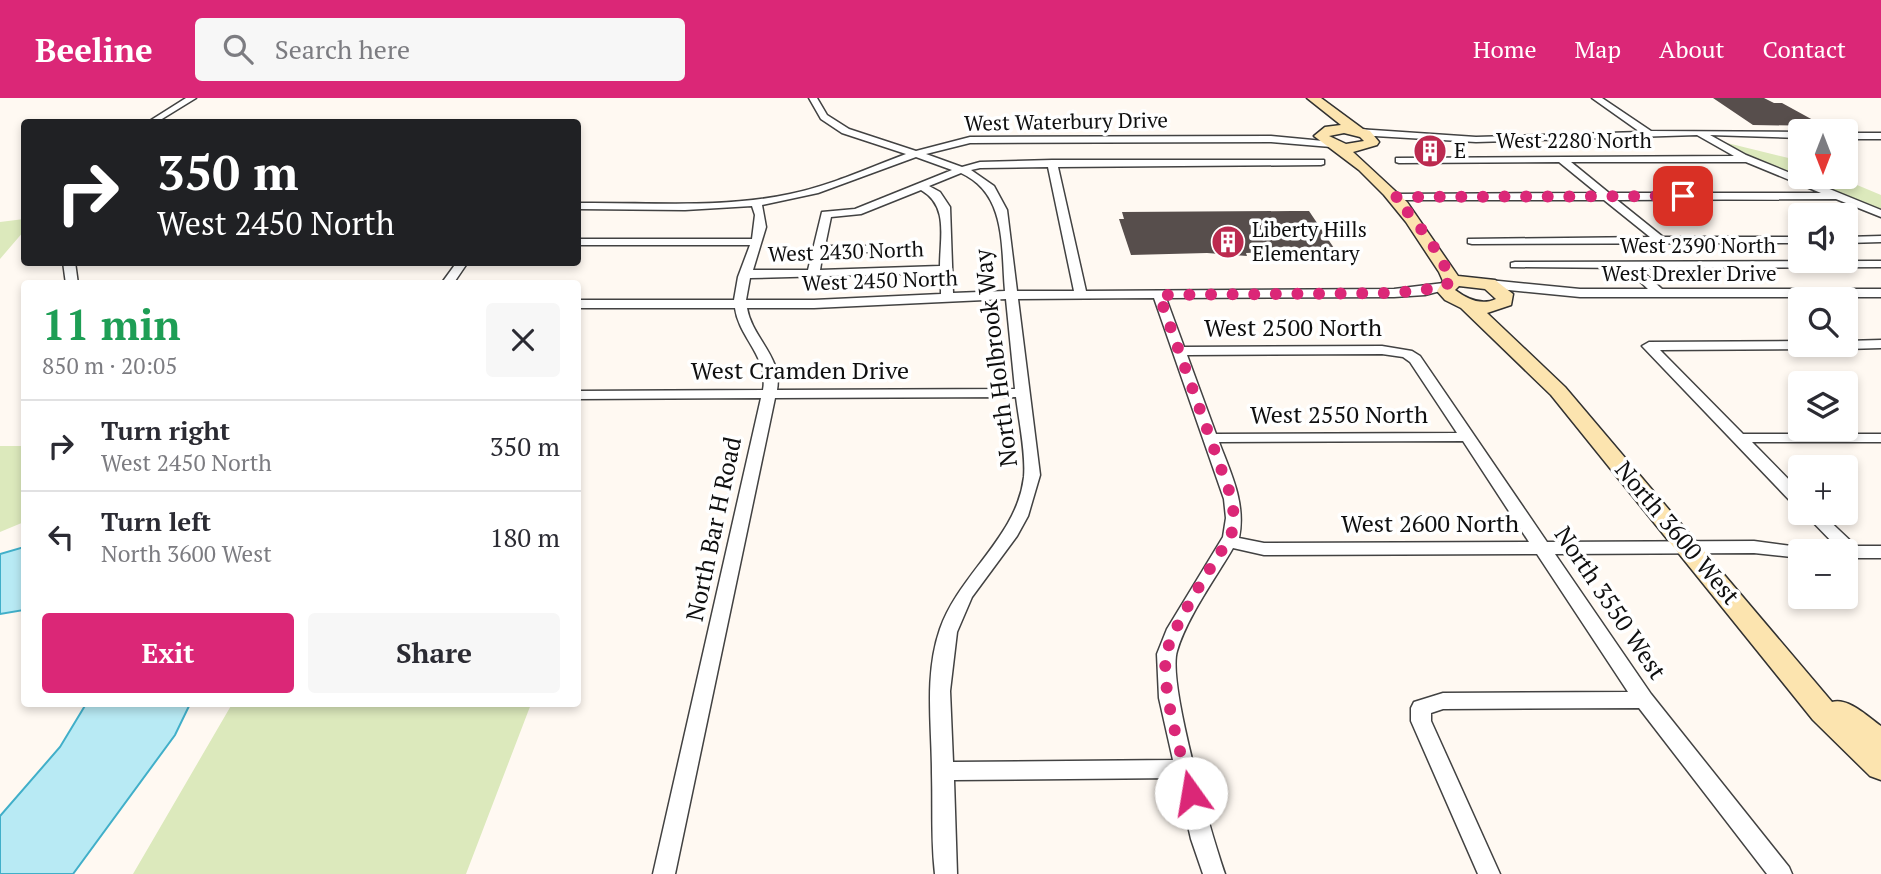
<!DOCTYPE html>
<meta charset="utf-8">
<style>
body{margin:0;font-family:"PT Serif",serif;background:#f7f7f7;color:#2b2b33;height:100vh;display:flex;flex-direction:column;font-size:26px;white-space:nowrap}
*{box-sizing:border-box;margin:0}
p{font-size:23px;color:#7c7c81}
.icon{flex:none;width:38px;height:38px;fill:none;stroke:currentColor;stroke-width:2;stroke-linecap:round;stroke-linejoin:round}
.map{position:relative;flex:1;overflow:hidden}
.details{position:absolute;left:21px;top:182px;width:560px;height:427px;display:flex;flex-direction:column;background:#fff;border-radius:7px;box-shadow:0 4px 10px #0003}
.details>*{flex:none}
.guide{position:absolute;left:21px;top:21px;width:560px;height:147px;border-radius:7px;box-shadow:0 4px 10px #0003;background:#202124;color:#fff;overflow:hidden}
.needle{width:46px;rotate:180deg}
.fabs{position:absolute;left:1788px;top:21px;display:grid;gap:14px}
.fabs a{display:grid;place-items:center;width:70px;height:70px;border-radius:7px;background:#fff;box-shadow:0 4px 10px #0003;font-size:35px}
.pin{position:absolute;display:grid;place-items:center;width:60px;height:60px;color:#fff;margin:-30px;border-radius:14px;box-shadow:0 4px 10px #0006}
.me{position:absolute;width:77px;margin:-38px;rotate:347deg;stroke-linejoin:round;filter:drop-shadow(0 0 5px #0008)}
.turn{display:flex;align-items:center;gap:24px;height:147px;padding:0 21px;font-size:32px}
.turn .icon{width:91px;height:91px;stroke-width:2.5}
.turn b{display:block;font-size:49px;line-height:60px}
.round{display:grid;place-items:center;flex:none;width:74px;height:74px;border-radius:7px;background:#f7f7f7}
.summary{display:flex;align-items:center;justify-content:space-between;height:119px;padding:0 21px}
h1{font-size:42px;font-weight:600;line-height:52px;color:#1e9e55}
.primary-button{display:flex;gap:14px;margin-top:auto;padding:14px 21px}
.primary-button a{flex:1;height:80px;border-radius:7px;background:#db2777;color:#fff;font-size:28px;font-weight:600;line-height:80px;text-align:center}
.primary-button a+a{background:#f7f7f7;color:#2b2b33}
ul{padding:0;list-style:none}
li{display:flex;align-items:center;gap:21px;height:91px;padding:0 21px;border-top:2px solid #e1e1e2}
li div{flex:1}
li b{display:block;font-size:26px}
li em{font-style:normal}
header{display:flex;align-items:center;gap:42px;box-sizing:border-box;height:98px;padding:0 35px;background:#db2777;color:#fff}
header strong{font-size:33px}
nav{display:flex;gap:38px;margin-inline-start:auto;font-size:24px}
.search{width:490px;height:63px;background:#f7f7f7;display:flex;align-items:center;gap:18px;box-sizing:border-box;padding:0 24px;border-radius:7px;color:#7c7c81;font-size:26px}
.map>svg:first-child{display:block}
.green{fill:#dce9bc}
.water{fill:#b8eaf4;stroke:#41afc9;stroke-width:2}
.building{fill:#574e4c}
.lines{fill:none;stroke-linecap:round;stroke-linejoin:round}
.street-casing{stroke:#424242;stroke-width:3}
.secondary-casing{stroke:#313131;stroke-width:3}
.street{fill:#fff;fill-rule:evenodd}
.secondary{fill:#fce4af;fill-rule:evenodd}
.route{stroke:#db2777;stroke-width:12;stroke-dasharray:0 21.6}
.labels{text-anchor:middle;stroke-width:7;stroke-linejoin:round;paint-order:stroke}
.far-street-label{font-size:21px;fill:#0f0f0f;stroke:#fff}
.far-poi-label{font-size:21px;fill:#0f0f0f;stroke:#fff;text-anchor:start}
.street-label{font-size:24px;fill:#0f0f0f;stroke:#fff}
</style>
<header>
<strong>Beeline</strong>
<div class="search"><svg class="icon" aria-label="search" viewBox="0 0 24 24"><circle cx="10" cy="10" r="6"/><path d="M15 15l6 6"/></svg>Search here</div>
<nav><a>Home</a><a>Map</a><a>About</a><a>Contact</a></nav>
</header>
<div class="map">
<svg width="1881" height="776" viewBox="0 0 1881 776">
<rect width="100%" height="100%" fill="#fff9f2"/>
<path class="green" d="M1719,43L1801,63V79H1838L1881,97V113L1739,55Z
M24,121V133L0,161V124Z
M0,348H24V424L0,434Z
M232,606H531L466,776H133Z"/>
<path class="water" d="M24,449V512L0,516V456Z
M86,606H190L175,637L73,776H0V718L60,649Z"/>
<path class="building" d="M1713,0H1764L1774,5H1782L1824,28L1753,27Z
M1292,113H1309L1338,156L1270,154L1246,155L1247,158L1207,155L1131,157L1119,121H1124L1122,114Z"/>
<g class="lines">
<defs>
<path id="street" d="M186,0H196L157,24H148Z
M809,0H817L827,17L849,31L916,53L970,39L1271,38L1334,44V48L1331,49L1271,44L970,45L926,56L962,69L980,64L1052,62H1324V66L1321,67L1058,69L1086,193L1394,191L1452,184V190L1425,197L1394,199L1166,200L1184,249L1382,248L1412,253L1420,258L1547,444L1754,443L1807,450L1809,453H1801V460L1754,455L1555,456L1651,596L1789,769L1792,776H1767L1639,610L1443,611L1431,615V623L1500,776H1478L1411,623V610L1414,604L1443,595L1628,594L1537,456L1264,457L1233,450C1215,481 1187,519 1177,553C1167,585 1212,738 1225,776H1203L1191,741L1177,680L954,682L957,776H935C931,742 933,709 932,675C932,627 924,577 940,531C959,476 1017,439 1024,379C1026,356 1019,323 1016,299L775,300L675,776H653L761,300L578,301V293L763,292C769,259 739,240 735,210H578V202H734L738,179L750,147H578V141H752L755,117L752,108L685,112L578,111V105C649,104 720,111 790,96C830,88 868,70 906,56L842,35L821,21ZM916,59L952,72L855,111L822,114L808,172H753L766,129L762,107L818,95ZM1048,69L1074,193H1017L1007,112L994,88L971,72L980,70ZM961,75C1007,96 1001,149 1005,193L953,195L950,109L940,94L929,88ZM921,92C949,108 940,139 940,168L820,172L823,154H889L895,151L889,148H825L831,119L861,116ZM941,175V196L814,202H746L750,180ZM1154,200L1224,401L1226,420L1223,439L1167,531L1157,556L1159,600L1173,662L953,664L950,593L957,534L972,499L1017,438L1028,418L1040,377L1018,201ZM1006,201L1015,291L777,292C783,259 752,240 747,210H814ZM1382,256L1403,259L1410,264L1457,335L1216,336L1187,257ZM1463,343L1529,444L1264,445L1239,440C1246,405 1231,376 1219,344Z
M1592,0H1602L1651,33L1801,34V40L1710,37L1746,57L1881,112V119L1836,101L1617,102L1663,139H1801V145L1472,146L1468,145V141L1650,139L1604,102H1395L1390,99L1395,96L1597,95L1559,64L1399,65L1396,64V60L1734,58L1697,37L1476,44L1358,37L1353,34L1358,31L1476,39L1640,34ZM1571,64H1746L1821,95H1609Z
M1846,35H1881V41H1846Z
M1881,138V144L1846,145V139Z
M1881,163V169L1638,170L1662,191H1881V199H1580L1489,190L1483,186L1489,182L1580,191H1648L1625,170L1511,169V165L1515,164Z
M63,164H75L78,186H66Z
M457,164H468L453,186H441Z
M1881,242V250L1846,251L1839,247H1846V243Z
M1801,243V247H1827L1820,251L1660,252L1743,336H1881V344H1752L1801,394V409L1795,408L1642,248L1649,244Z
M1804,415H1821L1856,448H1881V460H1846V453H1838L1839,451Z"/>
<path id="secondary" d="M1307,0H1321L1363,31L1370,33L1379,44L1377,47L1353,54L1407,104L1458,178L1495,182L1513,196L1511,207L1487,215L1565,289L1832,604C1848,599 1868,619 1881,628V682L1870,678L1813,622L1551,297L1461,210L1445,202L1437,193L1443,183L1439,174L1406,124L1384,97L1359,72L1314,38L1325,29L1341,27ZM1344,35L1360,39L1364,43L1346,46L1329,38ZM1459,188L1485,191L1496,201C1481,208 1467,201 1455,192Z"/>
</defs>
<use href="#street" class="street-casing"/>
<use href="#secondary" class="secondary-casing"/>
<use href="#street" class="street"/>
<use href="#secondary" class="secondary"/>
</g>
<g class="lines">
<path class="route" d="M1191,695C1182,658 1161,594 1166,557C1170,533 1215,461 1231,439L1234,420L1232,401L1159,197L1394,195L1439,190L1451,184C1441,153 1416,124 1395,99L1683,98"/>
</g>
<defs>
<symbol id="building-disc" viewBox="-11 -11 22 22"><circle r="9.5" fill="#bc2a4f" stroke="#fff"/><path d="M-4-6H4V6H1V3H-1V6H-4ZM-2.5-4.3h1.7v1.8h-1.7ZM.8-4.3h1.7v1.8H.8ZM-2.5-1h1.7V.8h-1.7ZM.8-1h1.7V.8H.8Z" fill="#fff"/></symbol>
</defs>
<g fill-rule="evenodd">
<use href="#building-disc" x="1411" y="34" width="38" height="38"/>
<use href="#building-disc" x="1209" y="125" width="38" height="38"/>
</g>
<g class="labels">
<g class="far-street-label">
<text transform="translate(1066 24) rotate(-1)" y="7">West Waterbury Drive</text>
<text x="1574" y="50">West 2280 North</text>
<text x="1698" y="155">West 2390 North</text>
<text transform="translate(846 154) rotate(-2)" y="7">West 2430 North</text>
<text x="1689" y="183">West Drexler Drive</text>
<text transform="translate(880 183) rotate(-2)" y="7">West 2450 North</text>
</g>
<g class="far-poi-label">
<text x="1454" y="60">E</text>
<text x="1252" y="139">Liberty Hills<tspan x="1252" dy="24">Elementary</tspan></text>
</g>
<g class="street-label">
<text x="1293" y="238">West 2500 North</text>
<text transform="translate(996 260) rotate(-97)" y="8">North Holbrook Way</text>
<text x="800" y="281">West Cramden Drive</text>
<text x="1339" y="325">West 2550 North</text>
<text x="1430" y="434">West 2600 North</text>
<text transform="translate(714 431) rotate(-78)" y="8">North Bar H Road</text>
<text transform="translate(1677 435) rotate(50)" y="8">North 3600 West</text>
<text transform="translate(1610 505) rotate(56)" y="8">North 3550 West</text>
</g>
</g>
</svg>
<div class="fabs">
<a><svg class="needle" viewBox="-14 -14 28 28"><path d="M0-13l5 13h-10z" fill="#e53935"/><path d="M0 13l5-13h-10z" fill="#7c7c81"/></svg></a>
<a><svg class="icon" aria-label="sound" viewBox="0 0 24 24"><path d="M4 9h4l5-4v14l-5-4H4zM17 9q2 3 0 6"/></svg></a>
<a><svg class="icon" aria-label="search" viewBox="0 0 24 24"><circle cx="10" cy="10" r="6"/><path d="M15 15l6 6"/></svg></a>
<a><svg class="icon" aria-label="layers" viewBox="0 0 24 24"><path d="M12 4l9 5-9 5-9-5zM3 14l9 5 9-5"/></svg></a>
<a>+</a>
<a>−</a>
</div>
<div class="pin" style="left:1683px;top:98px;background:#d93025"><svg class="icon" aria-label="arrive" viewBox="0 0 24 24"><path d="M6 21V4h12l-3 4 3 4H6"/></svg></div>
<svg class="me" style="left:1191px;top:695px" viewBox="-20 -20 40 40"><circle r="19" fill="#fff"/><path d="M0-13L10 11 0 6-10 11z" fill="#db2777"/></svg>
<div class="guide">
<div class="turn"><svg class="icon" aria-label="right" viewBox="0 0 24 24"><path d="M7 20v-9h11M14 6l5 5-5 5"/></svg><div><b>350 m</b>West 2450 North</div></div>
</div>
<section class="details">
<div class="summary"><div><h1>11 min</h1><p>850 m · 20:05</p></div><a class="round"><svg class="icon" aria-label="close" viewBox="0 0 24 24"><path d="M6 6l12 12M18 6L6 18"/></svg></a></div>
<ul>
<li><svg class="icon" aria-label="right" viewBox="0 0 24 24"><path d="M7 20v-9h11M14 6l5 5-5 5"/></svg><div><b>Turn right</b><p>West 2450 North</p></div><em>350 m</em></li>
<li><svg class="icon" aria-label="left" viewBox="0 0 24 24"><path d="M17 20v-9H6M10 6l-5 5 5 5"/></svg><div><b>Turn left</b><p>North 3600 West</p></div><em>180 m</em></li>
</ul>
<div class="primary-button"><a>Exit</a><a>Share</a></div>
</section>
</div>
